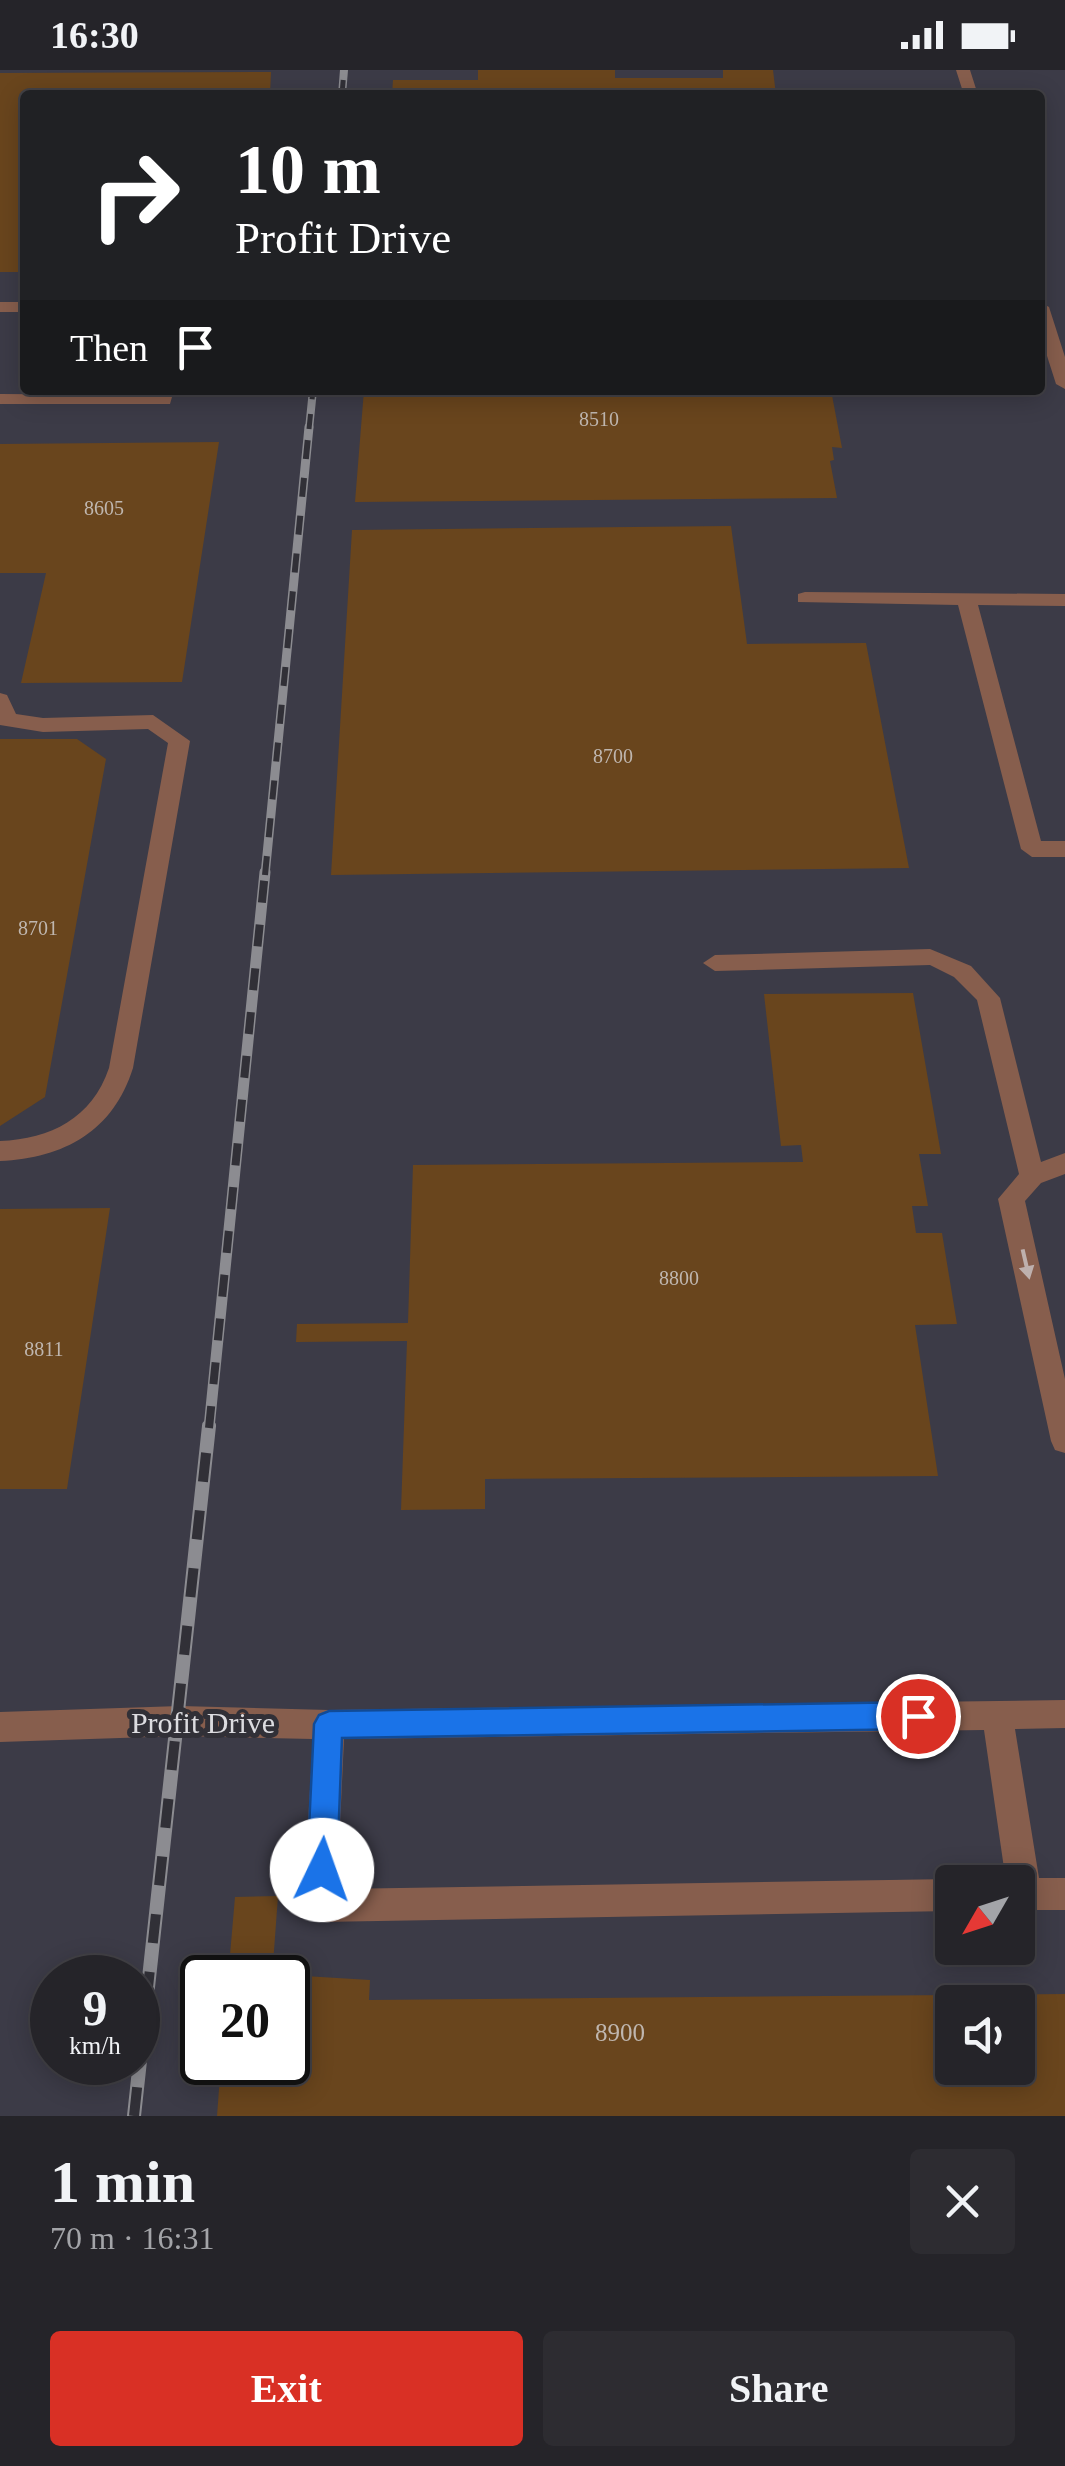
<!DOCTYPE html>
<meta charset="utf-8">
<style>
body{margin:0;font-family:Georgia,serif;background:#2d2c31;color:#f1f3f6;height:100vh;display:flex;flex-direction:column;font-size:38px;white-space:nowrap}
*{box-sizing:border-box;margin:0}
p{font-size:32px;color:#a3a4a8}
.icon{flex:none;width:55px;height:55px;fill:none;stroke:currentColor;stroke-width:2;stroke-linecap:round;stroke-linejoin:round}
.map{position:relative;height:2046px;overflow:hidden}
.details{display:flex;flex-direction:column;background:#252429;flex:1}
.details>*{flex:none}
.banner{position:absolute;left:20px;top:20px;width:1025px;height:305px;border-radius:10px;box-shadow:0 5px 25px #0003,0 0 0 2px #424146;background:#202124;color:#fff;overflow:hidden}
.needle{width:65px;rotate:231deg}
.fabs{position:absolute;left:935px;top:1795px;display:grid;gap:20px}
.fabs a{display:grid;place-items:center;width:100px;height:100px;border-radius:10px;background:#252429;box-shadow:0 5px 25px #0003,0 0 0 2px #424146;font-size:50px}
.speed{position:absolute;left:30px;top:1885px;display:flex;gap:20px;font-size:50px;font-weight:700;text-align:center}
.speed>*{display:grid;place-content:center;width:130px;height:130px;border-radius:50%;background:#252429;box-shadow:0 5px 25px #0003,0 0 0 2px #424146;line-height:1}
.speed small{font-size:25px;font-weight:400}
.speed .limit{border:5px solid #111;border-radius:15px;background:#fff;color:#111}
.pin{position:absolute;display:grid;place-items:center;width:85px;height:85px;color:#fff;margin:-42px;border:5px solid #fff;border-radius:50%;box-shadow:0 2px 10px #0007}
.me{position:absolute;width:110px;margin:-55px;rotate:3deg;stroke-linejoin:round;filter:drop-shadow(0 0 8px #0008)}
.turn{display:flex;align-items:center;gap:35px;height:210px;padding:0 50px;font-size:45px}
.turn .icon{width:130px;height:130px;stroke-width:2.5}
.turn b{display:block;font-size:70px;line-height:85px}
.then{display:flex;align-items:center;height:95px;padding:0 50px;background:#0003;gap:20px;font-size:38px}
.round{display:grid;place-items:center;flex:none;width:105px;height:105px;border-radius:10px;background:#2d2c31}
.headline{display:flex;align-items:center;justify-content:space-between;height:170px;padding:0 50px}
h1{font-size:60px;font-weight:600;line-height:75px}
.primary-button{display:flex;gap:20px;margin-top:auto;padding:20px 50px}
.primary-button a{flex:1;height:115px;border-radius:10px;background:#d93025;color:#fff;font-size:40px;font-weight:600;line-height:115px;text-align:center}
.primary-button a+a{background:#2d2c31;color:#f1f3f6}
.status{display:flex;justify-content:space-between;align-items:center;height:70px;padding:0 50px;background:#252429;direction:ltr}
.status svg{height:28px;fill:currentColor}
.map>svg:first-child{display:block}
.built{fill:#3c3b47;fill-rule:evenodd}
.building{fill:#69451d;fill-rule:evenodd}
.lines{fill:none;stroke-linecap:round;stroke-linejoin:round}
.minor{fill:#875e4d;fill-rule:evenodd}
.rail-far3-casing{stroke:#8c8c91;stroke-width:8}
.rail-far2-casing{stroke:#8c8c91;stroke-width:9}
.rail-far1-casing{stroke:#8c8c91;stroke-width:11}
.rail-casing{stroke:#8c8c91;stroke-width:14}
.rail-far3{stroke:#313037;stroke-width:5;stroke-dasharray:15;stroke-linecap:butt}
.rail-far2{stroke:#313037;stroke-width:6;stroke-dasharray:19;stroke-linecap:butt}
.rail-far1{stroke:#313037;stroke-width:8;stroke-dasharray:22;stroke-linecap:butt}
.rail{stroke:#313037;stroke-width:10;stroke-dasharray:29;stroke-linecap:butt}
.oneway{fill:#beb0ad}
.route{fill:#1a73e8;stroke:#114b97;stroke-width:2.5}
.labels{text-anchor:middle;stroke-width:10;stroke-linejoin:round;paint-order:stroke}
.number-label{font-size:20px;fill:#bfb6af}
.near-number-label{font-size:25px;fill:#bfb6af}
.near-street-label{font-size:30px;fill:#dcdce0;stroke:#313037}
</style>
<div class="status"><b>16:30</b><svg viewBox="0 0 49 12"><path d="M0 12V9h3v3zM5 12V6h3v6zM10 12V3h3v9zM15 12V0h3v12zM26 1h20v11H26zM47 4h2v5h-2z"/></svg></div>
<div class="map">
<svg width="1065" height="2046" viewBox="0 0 1065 2046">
<rect width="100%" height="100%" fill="#313037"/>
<path class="built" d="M0,0H1065V2046H0ZM25,25H1040V320H25ZM952,1812H1018V1878H952ZM52,1908H138V1992H52ZM202,1908H288V1992H202ZM952,1932H1018V1998H952Z"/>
<path class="building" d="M478,0H615V8H723V0H773L776,25H392L393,10H478Z
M271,2L270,25H25V202H0V3Z
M364,320H831L842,378L832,377L834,390L830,391L837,428L355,432Z
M219,372L182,612L21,613L46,503H0V374Z
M731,456L747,574L866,573L909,798L331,805L352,460Z
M0,669H77L106,689L45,1027L0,1056Z
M913,923L941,1084H919L928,1136H912L916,1163H942L957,1254L915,1255L938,1406L485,1409V1439L401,1440L407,1271L296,1272L297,1254L408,1253L413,1095L803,1092L801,1075L781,1076L764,924Z
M110,1138L67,1419H0V1139Z
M278,1826L272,1908H228L235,1827Z
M288,1905L370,1910L369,1930L1065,1924V2046H217L221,1992H288ZM952,1932H1018V1998H952Z"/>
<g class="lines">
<path class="minor" d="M956,0H970L978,25H964Z
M0,232H25V242H0Z
M1040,232L1049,237L1065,287V319L1056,314L1040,264Z
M156,320H174L170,334H0V324L156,325Z
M805,522L1065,524V536L978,535L1041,771H1065V787H1032L1021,779L958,535L798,532V524Z
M0,623L7,625L16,644L43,648L153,645L190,671L133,998C113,1061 65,1088 0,1091V1071C51,1069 92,1048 109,998L168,673L148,659L43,662L0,655Z
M930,879L971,896L1000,928L1041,1092L1065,1083V1104L1041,1113L1025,1131L1065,1309V1383L1055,1380L1051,1371L998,1129L1019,1104L977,930L954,907L930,895L715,901L703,893L715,885Z
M1065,1630V1658L1015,1659L1039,1808H1065V1840H1018V1812H1006L984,1660L344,1669L337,1819L952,1809L961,1812H952V1841L320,1852L308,1848L303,1836L313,1669L180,1666L0,1672V1642L180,1636L329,1640Z"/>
<defs>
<path id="rail-far3" d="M342,25L344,0
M309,359L313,320"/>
<path id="rail-far2" d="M265,805L309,357"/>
<path id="rail-far1" d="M209,1358L265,802"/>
<path id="rail" d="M134,2046L209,1356"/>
</defs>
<use href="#rail-far3" class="rail-far3-casing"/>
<use href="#rail-far2" class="rail-far2-casing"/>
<use href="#rail-far1" class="rail-far1-casing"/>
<use href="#rail" class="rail-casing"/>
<use href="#rail-far3" class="rail-far3"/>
<use href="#rail-far2" class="rail-far2"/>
<use href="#rail-far1" class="rail-far1"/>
<use href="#rail" class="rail"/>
</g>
<defs><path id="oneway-solid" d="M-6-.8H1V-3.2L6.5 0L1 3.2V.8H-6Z" transform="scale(2.5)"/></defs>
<use class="oneway" href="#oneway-solid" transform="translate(1026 1194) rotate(77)"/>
<path class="route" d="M918,1632L928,1636L932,1646L928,1655L918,1659L342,1668L337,1800L333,1810L322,1814L311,1810L307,1800L314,1654L319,1645L329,1641Z"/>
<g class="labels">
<g class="number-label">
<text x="599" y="356">8510</text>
<text x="104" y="445">8605</text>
<text x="613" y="693">8700</text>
<text x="38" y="865">8701</text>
<text x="679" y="1215">8800</text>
<text x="44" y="1286">8811</text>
</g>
<g class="near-number-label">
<text x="620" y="1971">8900</text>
</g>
<g class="near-street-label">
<text x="203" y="1663">Profit Drive</text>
</g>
</g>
</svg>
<div class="fabs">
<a><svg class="needle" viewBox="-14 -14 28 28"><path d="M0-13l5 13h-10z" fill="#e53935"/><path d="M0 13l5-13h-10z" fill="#a3a4a8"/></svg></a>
<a><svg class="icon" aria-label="sound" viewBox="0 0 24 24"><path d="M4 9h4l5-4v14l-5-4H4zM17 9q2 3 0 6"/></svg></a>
</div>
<div class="speed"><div>9<small>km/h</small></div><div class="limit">20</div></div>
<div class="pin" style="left:918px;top:1646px;background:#d93025"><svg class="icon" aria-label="arrive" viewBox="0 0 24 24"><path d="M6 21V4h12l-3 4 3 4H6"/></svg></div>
<svg class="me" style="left:322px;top:1800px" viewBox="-20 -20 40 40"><circle r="19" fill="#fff"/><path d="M0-13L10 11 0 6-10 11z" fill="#1a73e8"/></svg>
<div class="banner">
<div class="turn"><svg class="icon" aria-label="right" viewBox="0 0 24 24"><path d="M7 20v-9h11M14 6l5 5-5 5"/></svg><div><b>10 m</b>Profit Drive</div></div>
<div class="then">Then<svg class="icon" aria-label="arrive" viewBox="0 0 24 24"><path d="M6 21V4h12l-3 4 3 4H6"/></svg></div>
</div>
</div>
<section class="details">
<div class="headline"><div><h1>1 min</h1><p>70 m · 16:31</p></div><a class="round"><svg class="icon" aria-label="close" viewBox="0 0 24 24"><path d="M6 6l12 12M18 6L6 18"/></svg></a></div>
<div class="primary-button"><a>Exit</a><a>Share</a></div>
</section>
